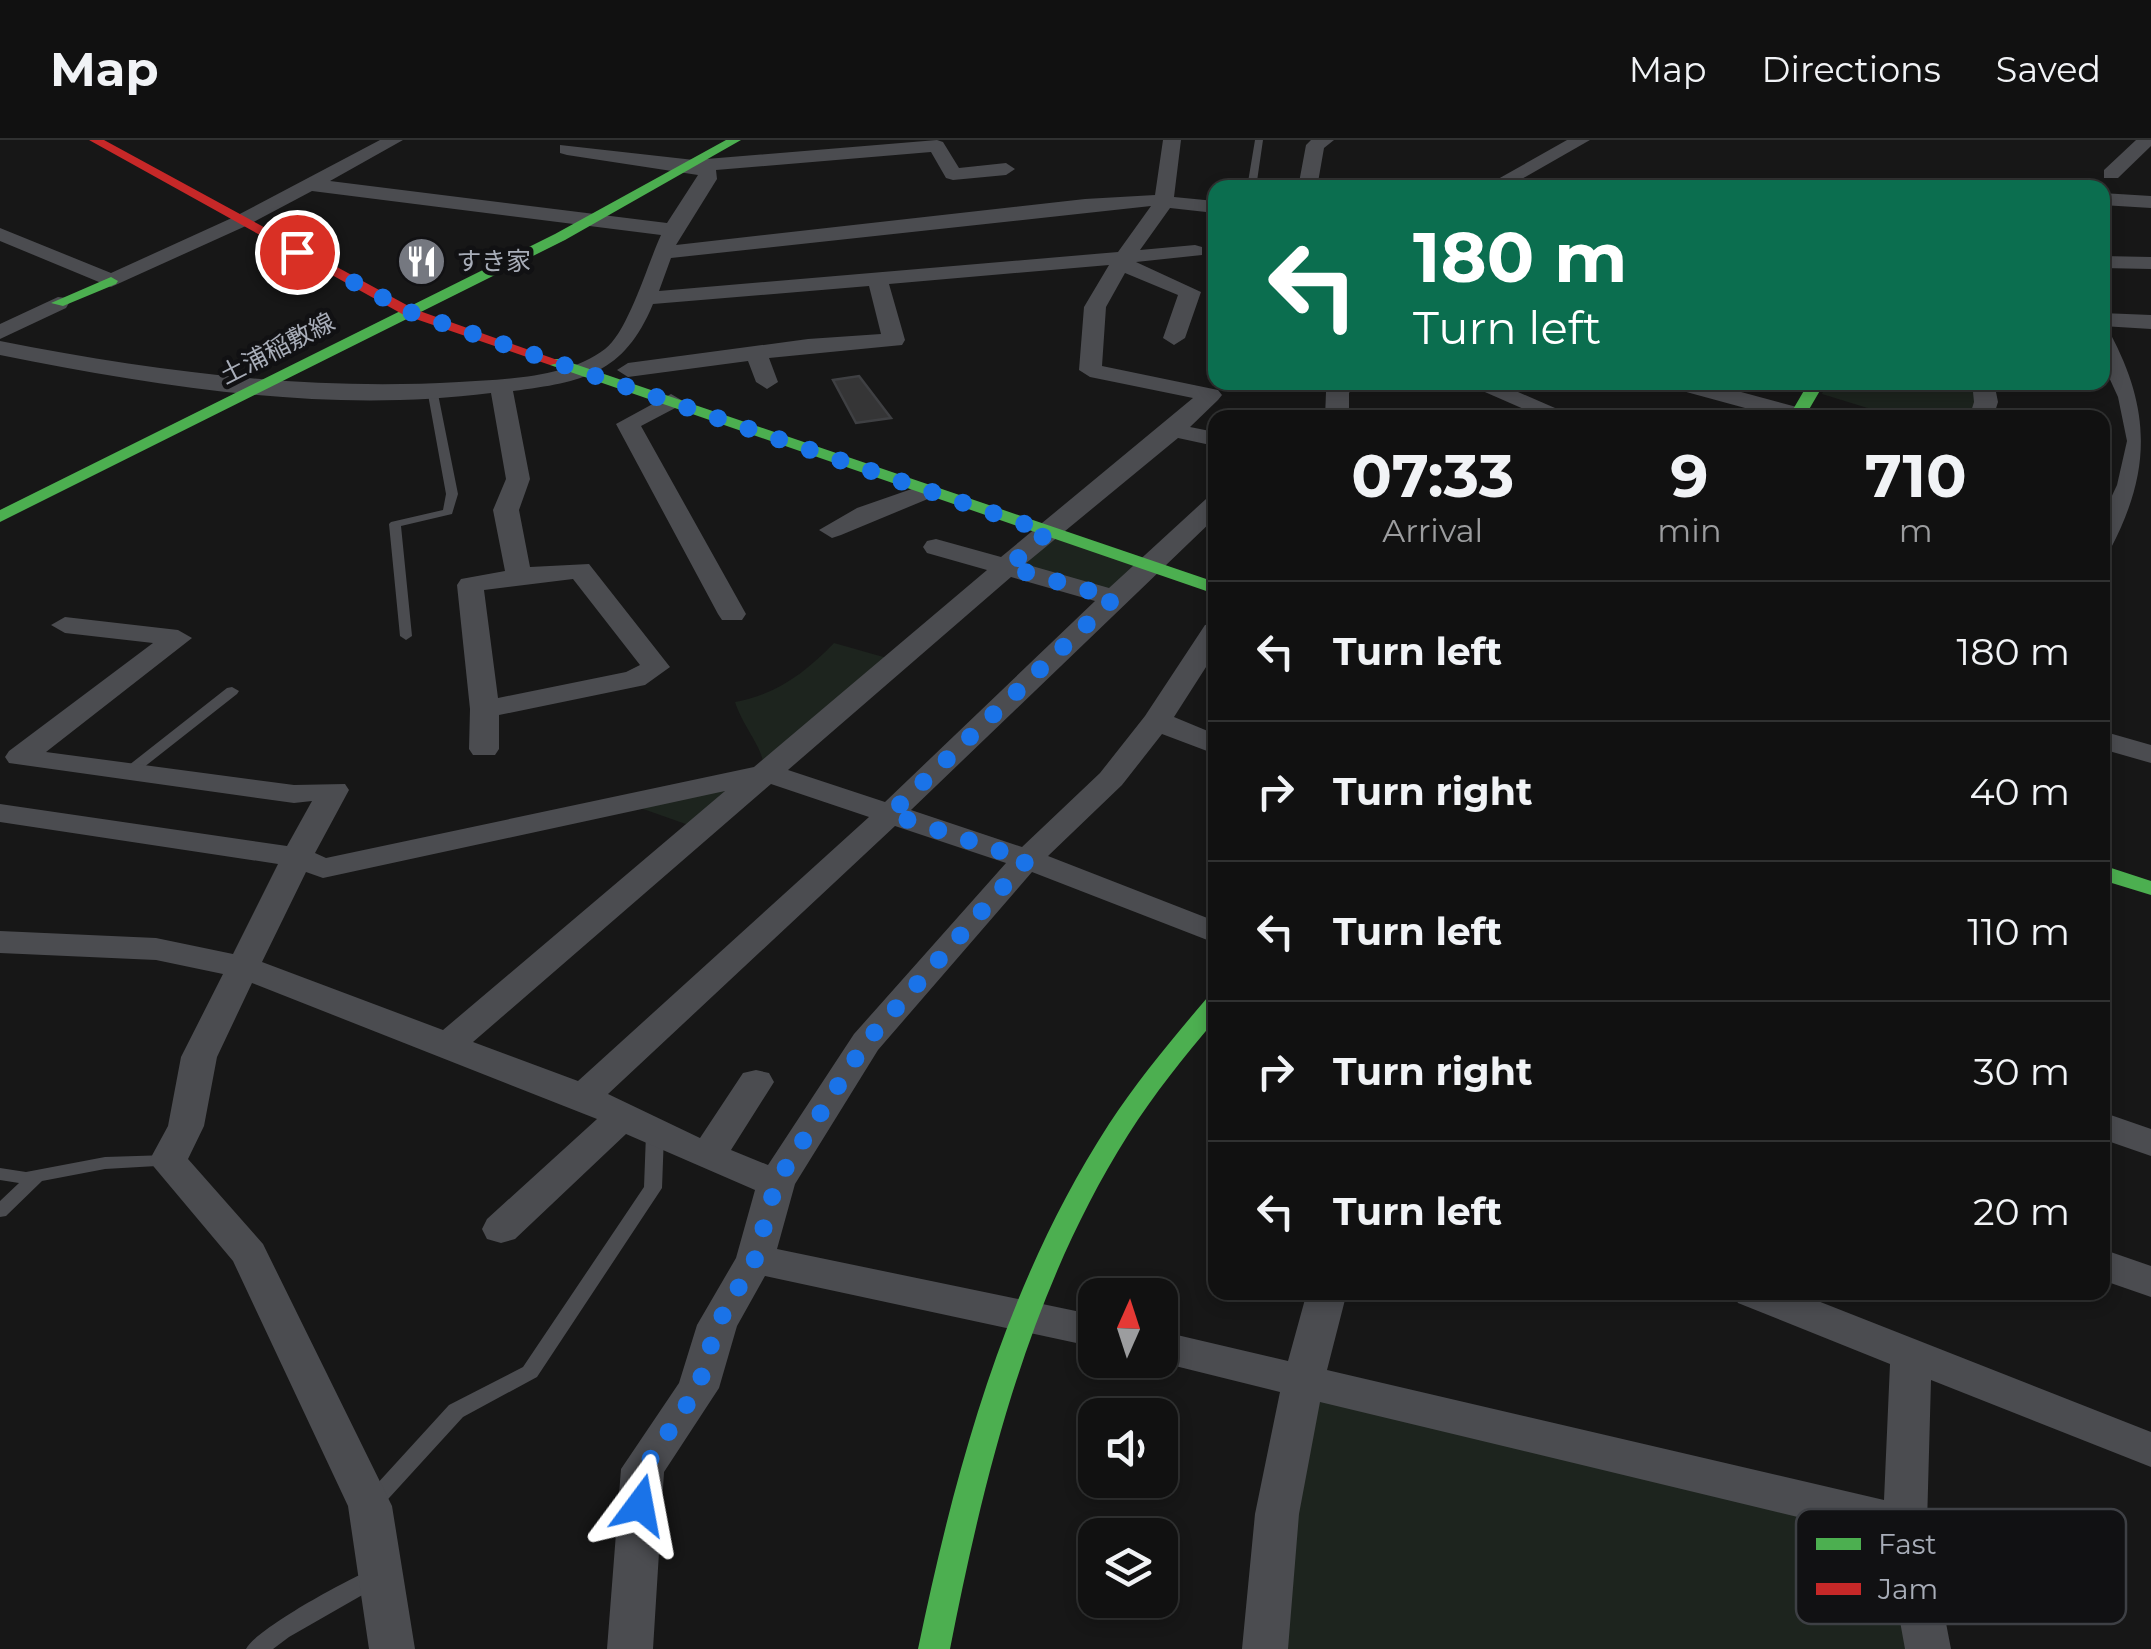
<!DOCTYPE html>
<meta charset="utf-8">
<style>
body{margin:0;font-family:Montserrat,"Noto Sans JP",sans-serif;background:#1a1a1a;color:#f1f3f6;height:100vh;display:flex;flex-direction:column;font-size:38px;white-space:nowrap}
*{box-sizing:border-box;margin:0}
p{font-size:32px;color:#9c9d9f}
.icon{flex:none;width:55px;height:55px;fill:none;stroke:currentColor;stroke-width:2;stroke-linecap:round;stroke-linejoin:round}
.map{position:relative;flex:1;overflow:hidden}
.panel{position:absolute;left:1208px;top:270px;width:902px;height:890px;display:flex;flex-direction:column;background:#111;border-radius:20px;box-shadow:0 5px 15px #0003,0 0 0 2px #303131}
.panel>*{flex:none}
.guide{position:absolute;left:1208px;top:40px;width:902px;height:210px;border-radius:20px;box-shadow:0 5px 15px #0003,0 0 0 2px #303131;background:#0b6e4f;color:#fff;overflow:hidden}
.needle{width:65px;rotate:3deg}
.tools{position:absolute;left:1078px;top:1138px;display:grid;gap:20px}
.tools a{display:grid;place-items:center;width:100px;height:100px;border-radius:20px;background:#111;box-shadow:0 5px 15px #0003,0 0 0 2px #303131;font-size:50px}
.pin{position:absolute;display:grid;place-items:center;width:85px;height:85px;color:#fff;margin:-42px;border:5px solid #fff;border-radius:50%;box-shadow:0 2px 10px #0007}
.me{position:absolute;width:110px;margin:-55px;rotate:13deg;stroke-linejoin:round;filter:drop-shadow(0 0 8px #0008)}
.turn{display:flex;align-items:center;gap:35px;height:210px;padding:0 40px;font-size:45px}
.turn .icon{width:130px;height:130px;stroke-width:2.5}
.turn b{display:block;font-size:70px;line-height:85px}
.eta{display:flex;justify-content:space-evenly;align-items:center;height:170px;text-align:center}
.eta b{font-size:60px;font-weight:700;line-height:70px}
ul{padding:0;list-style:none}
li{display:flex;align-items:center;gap:30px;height:140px;padding:0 40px;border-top:2px solid #303131}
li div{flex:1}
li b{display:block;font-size:38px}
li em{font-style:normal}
header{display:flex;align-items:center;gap:60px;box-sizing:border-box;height:140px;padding:0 50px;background:#111;border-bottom:2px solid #303131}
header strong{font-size:48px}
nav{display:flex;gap:55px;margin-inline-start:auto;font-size:35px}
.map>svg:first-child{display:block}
.green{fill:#1d241e}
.building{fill:#353536;stroke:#3f4043;stroke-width:2.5}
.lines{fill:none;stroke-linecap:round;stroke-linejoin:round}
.lane{fill:#4b4c50;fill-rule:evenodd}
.street{fill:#4b4c50;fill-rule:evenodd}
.fast{fill:#4caf50;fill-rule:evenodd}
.jam{fill:#c62828;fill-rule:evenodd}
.route{stroke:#1a73e8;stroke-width:18;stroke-dasharray:0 32.4}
.labels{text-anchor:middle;stroke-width:9;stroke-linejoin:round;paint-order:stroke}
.far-poi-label{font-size:25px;fill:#a8adb8;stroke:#111113;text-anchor:start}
.far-street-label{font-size:25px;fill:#a8adb8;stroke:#111113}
.key{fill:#111113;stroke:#3e4045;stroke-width:2.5}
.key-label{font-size:28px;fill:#a8adb8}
</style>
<header>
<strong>Map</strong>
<nav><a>Map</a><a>Directions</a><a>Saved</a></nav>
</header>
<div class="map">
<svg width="2151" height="1509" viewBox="0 0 2151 1509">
<rect width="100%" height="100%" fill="#171717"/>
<path class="green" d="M1974,242L1977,261L1971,277L1900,278L1822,254L1826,243Z
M1050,395L1143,425L1112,455L1014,426Z
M834,503L894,520L764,628C764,609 742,585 735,562C777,554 805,533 834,503Z
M756,637L697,688L629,664Z
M1310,1250L1894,1390L1913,1509H1282Z"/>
<path class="building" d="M859,236L891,278L856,283L833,240Z"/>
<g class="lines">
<path class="lane" d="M1255,0H1263L1256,48H1247Z
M428,247L437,249L458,354L452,374L401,386L412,496L406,500L400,496L389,384L391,382L443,370L446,354L427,249Z
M232,547L239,551L237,554L134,635H124L122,632L124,629L227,548Z
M655,988L661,990L664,994L662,1048L537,1237L463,1277L379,1369L372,1371L365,1369L362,1363L365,1357L449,1265L523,1227L644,1047L646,994L649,990Z
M168,1015L174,1017L177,1021L174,1025L105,1029L42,1041L6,1076L0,1077V1061L19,1043L0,1040V1028L26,1032L105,1017Z
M378,1427L385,1430L388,1436L385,1442L289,1497L273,1509H246C257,1488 353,1436 378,1427Z"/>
<path class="street" d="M380,0H403L330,41L667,83L698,35L567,15L560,13V5L694,20L937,0L943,2L959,28L1006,23L1015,29L1006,35L953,40L946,38L931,12L716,30L717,39L676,105L1085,59L1155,55L1163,0H1181L1174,57L1215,61V73L1170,68L1140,110L1195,105L1202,107V115L1136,122L1201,152L1185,198L1174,205L1163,198L1178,155L1125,133L1106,167L1102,226L1218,250L1222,255L1218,260L1190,287L1215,292V306L1178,298L1025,424L1109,448L1206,359L1215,356V378L911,670L1022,707L1100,633L1145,576L1205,485L1215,483V513L1174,577L1215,594V614L1162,594L1122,645L1048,716L1215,781V803L1032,732L878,910L795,1044L777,1109L1095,1175V1207L765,1136L737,1186L719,1248L664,1332L653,1509H607L621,1329L679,1243L697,1185L736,1118L755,1050L626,994L515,1099L501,1103L487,1099L482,1089L487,1079L597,979L252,843L217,917L204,986L188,1019L263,1104L392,1366L415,1509H369L348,1366L233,1121L149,1021L168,986L181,917L223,834L156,820L0,813V791L156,798L233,814L278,724L0,682V664L287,706L312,661L294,663L9,623L5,617L9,611L153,503L65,493L51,485L65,477L178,490L192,498L46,612L294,645L345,644L349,650L315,713L326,718L754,627L987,430L927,413L923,407L927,401L936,399L1001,417L1193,258L1090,237L1079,230L1084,167L1109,125L889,144L905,200L902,205L769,218L778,242L767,249L756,242L748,221L628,237L617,230L628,223L808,199L881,194L869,146L653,164C624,234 583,242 513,251L530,339L519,370L530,427L589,424L670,527L645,545L499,575V609L495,615H473L469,609L470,569L457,445L461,439L505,431L493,370L506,339L491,253C327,274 160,247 0,215V201C153,231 303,251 459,242C506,239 567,238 605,209C628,192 648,123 661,95L312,51L248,85L111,147L0,101V88L111,133L234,77ZM1151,66L1118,112L659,151L671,118ZM1011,437L1095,461L885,662L788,630ZM573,439L640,525L626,532L498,558L484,450ZM771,644L869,677L578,941L473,902ZM725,651L443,890L262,822L306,732L323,738ZM895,686L1006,723L854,894L768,1025L731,1010L774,942L769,933L756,930L743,933L700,998L608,954Z
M1311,0H1334L1324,8L1317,48H1298L1306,5Z
M1567,0H1590L1506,48H1482Z
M2136,0H2151V6L2118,38H2104V30Z
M2102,53L2151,56V68L2102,65Z
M2102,116L2151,117V129L2102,128Z
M58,157L66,158L69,163L66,168L0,199V184Z
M2102,173L2151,175V189L2102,186Z
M2102,192L2110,193C2151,270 2151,331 2111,408L2102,411V377L2117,345L2127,301L2118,257L2102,222Z
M1334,242H1357L1349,253V278H1325L1326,252Z
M1462,242H1495L1578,278H1544Z
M1665,242H1704L1819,273L1822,278H1782L1668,247Z
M1972,242H1994L1998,262L1993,278H1969L1974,262Z
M671,254L683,261L679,266L641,286L746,474L742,480H722L718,474L616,284Z
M926,344L935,346L938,351L935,356L841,395L832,398L819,390L857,368Z
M2102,591L2151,605V623L2102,609Z
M2102,972L2151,989V1016L2102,999Z
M2102,1109L2151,1126V1157L2102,1140Z
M1307,1152H1347L1327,1230L1884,1360L1890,1224L1738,1163L1732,1152H1795L2151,1292V1327L1931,1240L1927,1384L1951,1509H1905L1885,1398L1320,1262L1299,1374L1288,1509H1242L1255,1374L1280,1252L1151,1220H1160V1191L1288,1221Z"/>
<path class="fast" d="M726,0H741L565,100L0,382V370L555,94Z
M111,137L118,141L116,144L63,166L51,163Z
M550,219H560L1215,442V454L550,225Z
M1809,242H1825L1804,278H1788Z
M2102,725L2151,741V755L2102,740Z
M1215,856V880C1184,917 1154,954 1128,995C1030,1150 985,1331 950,1509H918C956,1326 1006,1143 1109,984C1138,940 1172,899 1207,858Z"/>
<path class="jam" d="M89,0H104L414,169L563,222L550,225L404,175Z"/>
</g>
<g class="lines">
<path class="route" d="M297,112L410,172L1048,392L1008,427L1114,458L890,674L1027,720L866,902L776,1043L755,1119L717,1185L698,1248L643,1330L640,1365"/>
</g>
<defs>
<symbol id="restaurant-disc" viewBox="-11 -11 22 22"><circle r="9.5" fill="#757880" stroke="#111113"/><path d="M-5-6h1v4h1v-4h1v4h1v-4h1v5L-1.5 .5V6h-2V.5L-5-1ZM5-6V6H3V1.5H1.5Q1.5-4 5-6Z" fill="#fff"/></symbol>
</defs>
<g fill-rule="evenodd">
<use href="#restaurant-disc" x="394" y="94" width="55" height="55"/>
</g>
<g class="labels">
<g class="far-poi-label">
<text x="456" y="130">すき家</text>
</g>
<g class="far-street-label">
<text transform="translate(277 208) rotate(-27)" y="9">土浦稲敷線</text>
</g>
</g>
<rect x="1796" y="1369" width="330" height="115" rx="15" class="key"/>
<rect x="1816" y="1398" width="45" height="12" fill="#4caf50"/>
<rect x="1816" y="1443" width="45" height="12" fill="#c62828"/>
<g class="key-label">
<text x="1878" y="1414">Fast</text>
<text x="1878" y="1459">Jam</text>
</g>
</svg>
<div class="tools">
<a><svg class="needle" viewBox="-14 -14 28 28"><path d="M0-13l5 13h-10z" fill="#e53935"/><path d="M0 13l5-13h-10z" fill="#9c9d9f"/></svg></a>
<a><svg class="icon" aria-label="sound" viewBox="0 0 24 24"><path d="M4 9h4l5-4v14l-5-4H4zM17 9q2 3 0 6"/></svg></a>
<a><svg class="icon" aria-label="layers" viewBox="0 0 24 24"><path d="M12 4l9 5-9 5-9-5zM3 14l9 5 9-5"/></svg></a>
</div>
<div class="pin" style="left:297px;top:112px;background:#d93025"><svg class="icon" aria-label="arrive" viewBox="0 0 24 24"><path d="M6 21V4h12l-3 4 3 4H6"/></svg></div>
<svg class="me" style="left:640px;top:1365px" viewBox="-20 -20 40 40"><path d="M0-17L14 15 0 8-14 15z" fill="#1a73e8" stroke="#fff" stroke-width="4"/></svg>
<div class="guide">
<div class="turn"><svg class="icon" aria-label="left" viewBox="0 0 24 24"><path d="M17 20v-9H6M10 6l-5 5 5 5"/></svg><div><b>180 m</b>Turn left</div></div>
</div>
<section class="panel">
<div class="eta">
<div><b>07:33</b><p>Arrival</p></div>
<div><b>9</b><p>min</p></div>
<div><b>710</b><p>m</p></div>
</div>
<ul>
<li><svg class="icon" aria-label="left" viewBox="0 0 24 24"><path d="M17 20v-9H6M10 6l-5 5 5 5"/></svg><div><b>Turn left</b></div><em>180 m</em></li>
<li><svg class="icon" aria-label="right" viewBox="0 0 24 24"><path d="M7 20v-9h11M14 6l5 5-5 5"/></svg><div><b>Turn right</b></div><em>40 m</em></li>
<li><svg class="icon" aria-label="left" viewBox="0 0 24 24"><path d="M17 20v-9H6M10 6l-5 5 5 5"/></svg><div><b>Turn left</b></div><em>110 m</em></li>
<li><svg class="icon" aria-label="right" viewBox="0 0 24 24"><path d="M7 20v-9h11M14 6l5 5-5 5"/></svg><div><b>Turn right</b></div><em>30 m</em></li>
<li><svg class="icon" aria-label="left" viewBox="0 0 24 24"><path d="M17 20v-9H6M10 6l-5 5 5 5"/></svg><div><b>Turn left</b></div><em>20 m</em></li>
</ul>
</section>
</div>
